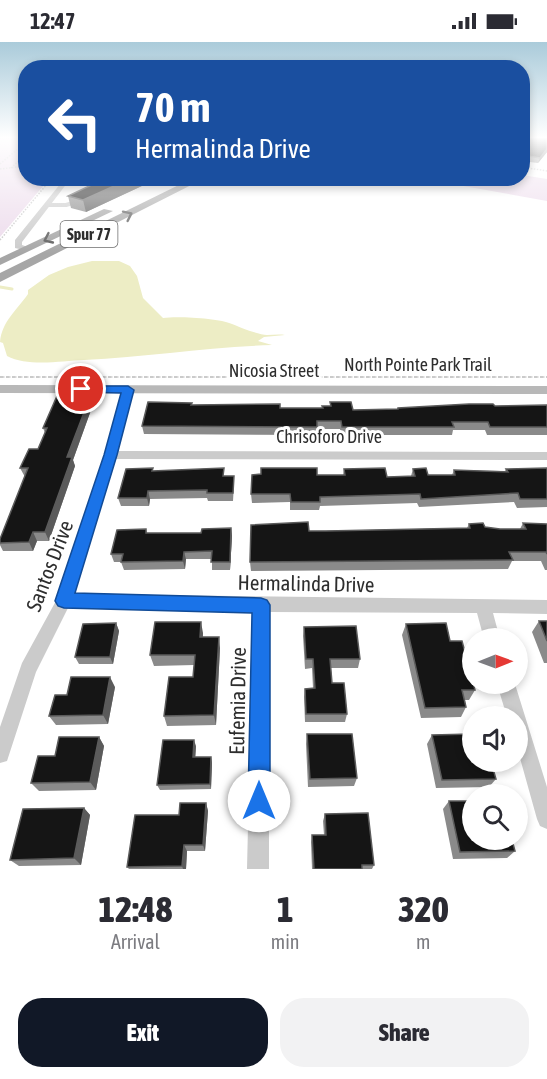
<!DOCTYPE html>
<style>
body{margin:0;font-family:"Asap Condensed",sans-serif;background:#f2f2f3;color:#2b2b33;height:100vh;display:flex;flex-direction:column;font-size:22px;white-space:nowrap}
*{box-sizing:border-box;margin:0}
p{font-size:20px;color:#7c7c81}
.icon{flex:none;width:33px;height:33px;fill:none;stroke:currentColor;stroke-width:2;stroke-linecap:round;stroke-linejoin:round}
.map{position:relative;height:827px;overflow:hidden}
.drawer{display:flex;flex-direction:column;background:#fff;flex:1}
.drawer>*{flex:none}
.hud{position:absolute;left:18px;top:18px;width:512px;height:126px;border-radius:24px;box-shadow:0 3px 9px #0003;background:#1a4fa0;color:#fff;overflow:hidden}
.needle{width:39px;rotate:89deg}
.fabs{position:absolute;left:462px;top:586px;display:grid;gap:12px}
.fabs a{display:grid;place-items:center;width:66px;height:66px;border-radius:50%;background:#fff;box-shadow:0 3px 9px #0003;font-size:30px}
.pin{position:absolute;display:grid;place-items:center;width:51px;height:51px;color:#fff;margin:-26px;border:3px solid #fff;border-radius:50%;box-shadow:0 2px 6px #0007}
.me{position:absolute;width:66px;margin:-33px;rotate:0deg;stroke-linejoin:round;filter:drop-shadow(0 0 4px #0008)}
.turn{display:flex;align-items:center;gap:21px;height:126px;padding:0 18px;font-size:27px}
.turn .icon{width:78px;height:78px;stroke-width:2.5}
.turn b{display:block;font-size:42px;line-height:51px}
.eta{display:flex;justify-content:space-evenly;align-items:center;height:102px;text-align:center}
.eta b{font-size:36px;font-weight:800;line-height:42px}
.cta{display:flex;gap:12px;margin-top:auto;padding:12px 18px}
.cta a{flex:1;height:69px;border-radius:24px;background:#111827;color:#fff;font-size:24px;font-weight:800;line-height:69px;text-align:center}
.cta a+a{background:#f2f2f3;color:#2b2b33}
.status{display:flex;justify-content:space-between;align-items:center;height:42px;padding:0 30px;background:#fff;direction:ltr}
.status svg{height:16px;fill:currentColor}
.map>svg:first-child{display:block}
.green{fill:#ecdaeb}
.water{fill:#ededc5}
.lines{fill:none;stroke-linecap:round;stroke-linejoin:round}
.stream{stroke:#ededc5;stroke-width:3}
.path-far1{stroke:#cbcbcb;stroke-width:1.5;stroke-dasharray:1.5 1.5;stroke-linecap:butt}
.path{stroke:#cbcbcb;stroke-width:2;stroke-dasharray:3 3;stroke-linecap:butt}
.lane{stroke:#cbcbcb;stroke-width:4}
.street{fill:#cbcbcb;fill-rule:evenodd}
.secondary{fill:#b8b8b8;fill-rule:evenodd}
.primary{fill:#a6a6a6;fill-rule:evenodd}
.wall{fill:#8a8a8a}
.shaded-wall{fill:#5b5b5b}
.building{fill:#151515;stroke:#5b5b5b;stroke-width:1.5}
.oneway{stroke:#5e5e5e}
.route{fill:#1a73e8;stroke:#114b97;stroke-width:1.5}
.labels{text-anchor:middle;stroke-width:6;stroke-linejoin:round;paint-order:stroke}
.shield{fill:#fff;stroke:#6d6d6d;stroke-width:1.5}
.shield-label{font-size:16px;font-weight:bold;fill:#2e2e2e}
.street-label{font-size:18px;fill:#2e2e2e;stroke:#fff}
.near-street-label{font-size:21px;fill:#2e2e2e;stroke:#fff}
</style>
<div class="status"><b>12:47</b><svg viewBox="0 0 49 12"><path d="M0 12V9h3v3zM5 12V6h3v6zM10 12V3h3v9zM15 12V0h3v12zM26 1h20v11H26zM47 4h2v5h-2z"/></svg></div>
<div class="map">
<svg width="547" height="827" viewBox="0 0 547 827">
<rect width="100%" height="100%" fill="#fff"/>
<path class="green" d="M0,96H25L26,136L49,137L0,195Z
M522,133L547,137V159L441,140L445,136H522Z"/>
<path class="water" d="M92,219H119L130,224L137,234L143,256L163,276C177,274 219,276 232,282C239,285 259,293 267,293C273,293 279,292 285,293L264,295L258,299L272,303C209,305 147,315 84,318C61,319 28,325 7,314L3,301L0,300C2,279 17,268 28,252V248L49,233L68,225Z"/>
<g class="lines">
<path class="stream" d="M0,245L12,247"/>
<path class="path-far1" d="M0,122L26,100
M522,125L547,129
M11,126L26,112
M0,127L17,125
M0,198L52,136
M0,335H547"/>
<path class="path" d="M0,335H547"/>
<path class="lane" d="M47,163H66L76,160"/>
<path class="street" d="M65,136H71L22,200V203L28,205V209L15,206V198Z
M128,345L133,348L118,409L547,410V418L116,417L74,552L547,558V572L493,571L500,597H484L477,571L269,570V827H247L253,570L68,566L36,630L7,719L0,721V685L22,621L57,557L105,413L123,348Z
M497,642H515L547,745V787L540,784L537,777L518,709V675H507Z"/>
<path class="secondary" d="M0,343L547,344V352L0,351Z"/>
<path class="primary" d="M193,136H205L0,240V231Z
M104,167L113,169L0,223V216Z"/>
</g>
<path class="wall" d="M522,96H547V110L538,121L522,119Z
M106,136H159L86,170L71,166L68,154Z
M85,360L91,368L73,418L75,424L49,499H37L33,509H3L0,503V497L25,435L20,426L38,407L45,391L43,386Z
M330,360L353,368L397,367L398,366L547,363V393H487L485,388H453L452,393H341L340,387H317V393L144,392L142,384L192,363L280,366H322L330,364Z
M153,426V429L224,434L234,442L233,459H208L207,456L150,457L149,464H121L118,456Z
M547,426V465L517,466L514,460L419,465L417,461L320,464L319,468H290V460L252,461L251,452L317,433H343L344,427L387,435L411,434L413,427L428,433H452L454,428L505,429L506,427Z
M523,481L547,482V528H545L541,519H512L508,527L251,529L250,520L309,489L467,486L469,482L485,485L500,487H520Z
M231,486L232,494L230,528H212V517H186L185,527L124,528L121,520H114L111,512L146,487L147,491H201Z
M539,579H547V621H544L532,590Z
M116,581L119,589L113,622H79L75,615Z
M406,582L450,599L475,648L469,658H465L466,665L461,675L421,676L402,593Z
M304,585L360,617L358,626H331L332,641L347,672L345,680H305L304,655L305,647L313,646L312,626L305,627L303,594Z
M203,591V595L220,606L216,683L167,684L164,674L193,635L194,623L154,624L150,613Z
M115,645L108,682L56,683L49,674L67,653Z
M307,692L357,736L354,744L308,745L306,702Z
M432,693L496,737L489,745L436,746L427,702Z
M99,695L104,704L96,748L39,749L31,741L55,714Z
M196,704L195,715H211L212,721L211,747L160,748L157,743Z
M449,759L515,809L507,816L453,817L443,767Z
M206,761L208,769L205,809H187L186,827H129L127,825L179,773Z
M84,766L90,773L81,823L19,824L10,818Z
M325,772L374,823L372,827H312L311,800L312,793H324L323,779Z"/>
<path class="shaded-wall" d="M547,107V110L538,121L540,116Z
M132,136H159L86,170L83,158Z
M88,360L91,368L73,418L75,424L49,499L45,490L67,415Z
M148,449L150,457L149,464L147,456Z
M231,486L232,494L230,528V520Z
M33,490L37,499L33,509L29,500Z
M184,510L186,517L185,527L183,519Z
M201,580L203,591L202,606L200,595Z
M116,581L119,589L113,622L110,615Z
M219,595L220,606L216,683L214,673Z
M110,635L115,645L108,682L103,673Z
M99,695L104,704L96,748L90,740Z
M194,698L196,704L195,721L193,715Z
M211,715L212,721L211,747L210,742Z
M206,761L208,769L205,809L203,803Z
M84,766L90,773L81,823L74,816Z
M184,803L187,809L186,827H183L182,824Z"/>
<path class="building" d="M522,96H547V107L540,116L522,113Z
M106,136H132L83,158L68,154Z
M57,354H83L81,360H88L67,415H72L45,490H33L29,500L0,501V497L28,426H20L29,407H38L47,386H43Z
M148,360L192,361L191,363L280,362V366H323L322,364H331L330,360H351L353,368L398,367V366L469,362H493L495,364L547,363V385H490L488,380H452L454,385H342L341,379H317V385L142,384Z
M153,426L152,429L224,426L223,434H234L233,451H207V448L148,449L147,456H118L126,427Z
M261,426H317V433H345L344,427L385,426L387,435L415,434L413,427L426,426L428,433H455L454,428L508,430L506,427L547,426V457H520L518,451L421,457L420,452L320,455V460H291L290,452H251L252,433L261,432Z
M308,480L309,489H326L470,486L469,482L483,481L485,485L500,487H526L523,481L547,482V512L546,510H509L513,518L250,520L251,483Z
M231,486L230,520H211L212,509L184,510L183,519L121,520L123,512H111L117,488L146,487V491H201L202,487Z
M539,579H547V599Z
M155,580H201L200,595H219L214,673L164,674L169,635H193L195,613H150Z
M116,581L110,615H75L83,582Z
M446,581L450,599H462L475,648H462L466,665L425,666L406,582Z
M356,584L360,617H330L332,641H344L347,672H306L305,647L315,646L313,617H306L304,585Z
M71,635H110L103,673L49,674L55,653H67Z
M307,692H352L357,736L310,737Z
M472,692V720H491L496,737L442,738L432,693Z
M59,695H99L90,740L31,741L38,714H55Z
M163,698H194L193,715H211L210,742L157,743Z
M449,759H472V798H512L515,809L460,810Z
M180,761H206L203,803H184L182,824L127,825L135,773H179Z
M84,766L74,816L10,818L23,767Z
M368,771L374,823H362V827H314L312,793H326L325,772Z"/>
<defs><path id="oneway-chevron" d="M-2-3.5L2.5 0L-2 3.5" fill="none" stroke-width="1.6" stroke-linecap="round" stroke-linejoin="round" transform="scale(1.5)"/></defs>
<g class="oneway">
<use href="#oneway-chevron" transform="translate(128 173) rotate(-26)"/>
<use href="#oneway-chevron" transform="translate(48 197) rotate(155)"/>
</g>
<linearGradient id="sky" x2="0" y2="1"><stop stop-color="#aacbda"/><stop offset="0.45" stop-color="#fff"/><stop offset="1" stop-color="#fff" stop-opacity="0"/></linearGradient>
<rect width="547" height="212" fill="url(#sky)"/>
<path class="route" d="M81,344H128L134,348L117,413L75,551L261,556L267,558L270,563V759L267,766L259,770L251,766L248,759L252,571L64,566L58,564L55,559L104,413L121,351L77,350L75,347Z"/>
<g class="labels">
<rect class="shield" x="60.5" y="179" width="57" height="26" rx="4.5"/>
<g class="shield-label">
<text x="89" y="198">Spur 77</text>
</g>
<g class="street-label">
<text x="418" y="329">North Pointe Park Trail</text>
<text x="274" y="335">Nicosia Street</text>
<text x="329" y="401">Chrisoforo Drive</text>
</g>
<g class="near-street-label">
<text transform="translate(50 524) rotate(-69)" y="7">Santos Drive</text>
<text transform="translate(306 542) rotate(1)" y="7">Hermalinda Drive</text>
<text transform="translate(238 659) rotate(-89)" y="7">Eufemia Drive</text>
</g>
</g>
</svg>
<div class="fabs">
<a><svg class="needle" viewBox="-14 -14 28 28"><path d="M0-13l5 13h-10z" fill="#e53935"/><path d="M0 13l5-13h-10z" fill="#7c7c81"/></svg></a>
<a><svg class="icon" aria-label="sound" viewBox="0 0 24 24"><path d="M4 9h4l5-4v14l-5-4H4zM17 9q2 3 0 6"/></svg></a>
<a><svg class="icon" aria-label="search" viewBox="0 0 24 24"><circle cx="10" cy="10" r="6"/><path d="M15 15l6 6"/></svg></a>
</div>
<div class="pin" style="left:81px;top:347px;background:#d93025"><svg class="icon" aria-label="arrive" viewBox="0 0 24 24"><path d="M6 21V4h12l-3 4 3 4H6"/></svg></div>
<svg class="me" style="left:259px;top:759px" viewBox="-20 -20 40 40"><circle r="19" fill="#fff"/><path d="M0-13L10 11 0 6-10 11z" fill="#1a73e8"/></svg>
<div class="hud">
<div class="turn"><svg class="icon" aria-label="left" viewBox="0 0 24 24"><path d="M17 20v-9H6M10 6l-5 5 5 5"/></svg><div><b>70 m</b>Hermalinda Drive</div></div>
</div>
</div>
<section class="drawer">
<div class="eta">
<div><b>12:48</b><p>Arrival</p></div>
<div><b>1</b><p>min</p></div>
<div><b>320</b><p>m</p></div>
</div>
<div class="cta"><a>Exit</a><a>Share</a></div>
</section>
